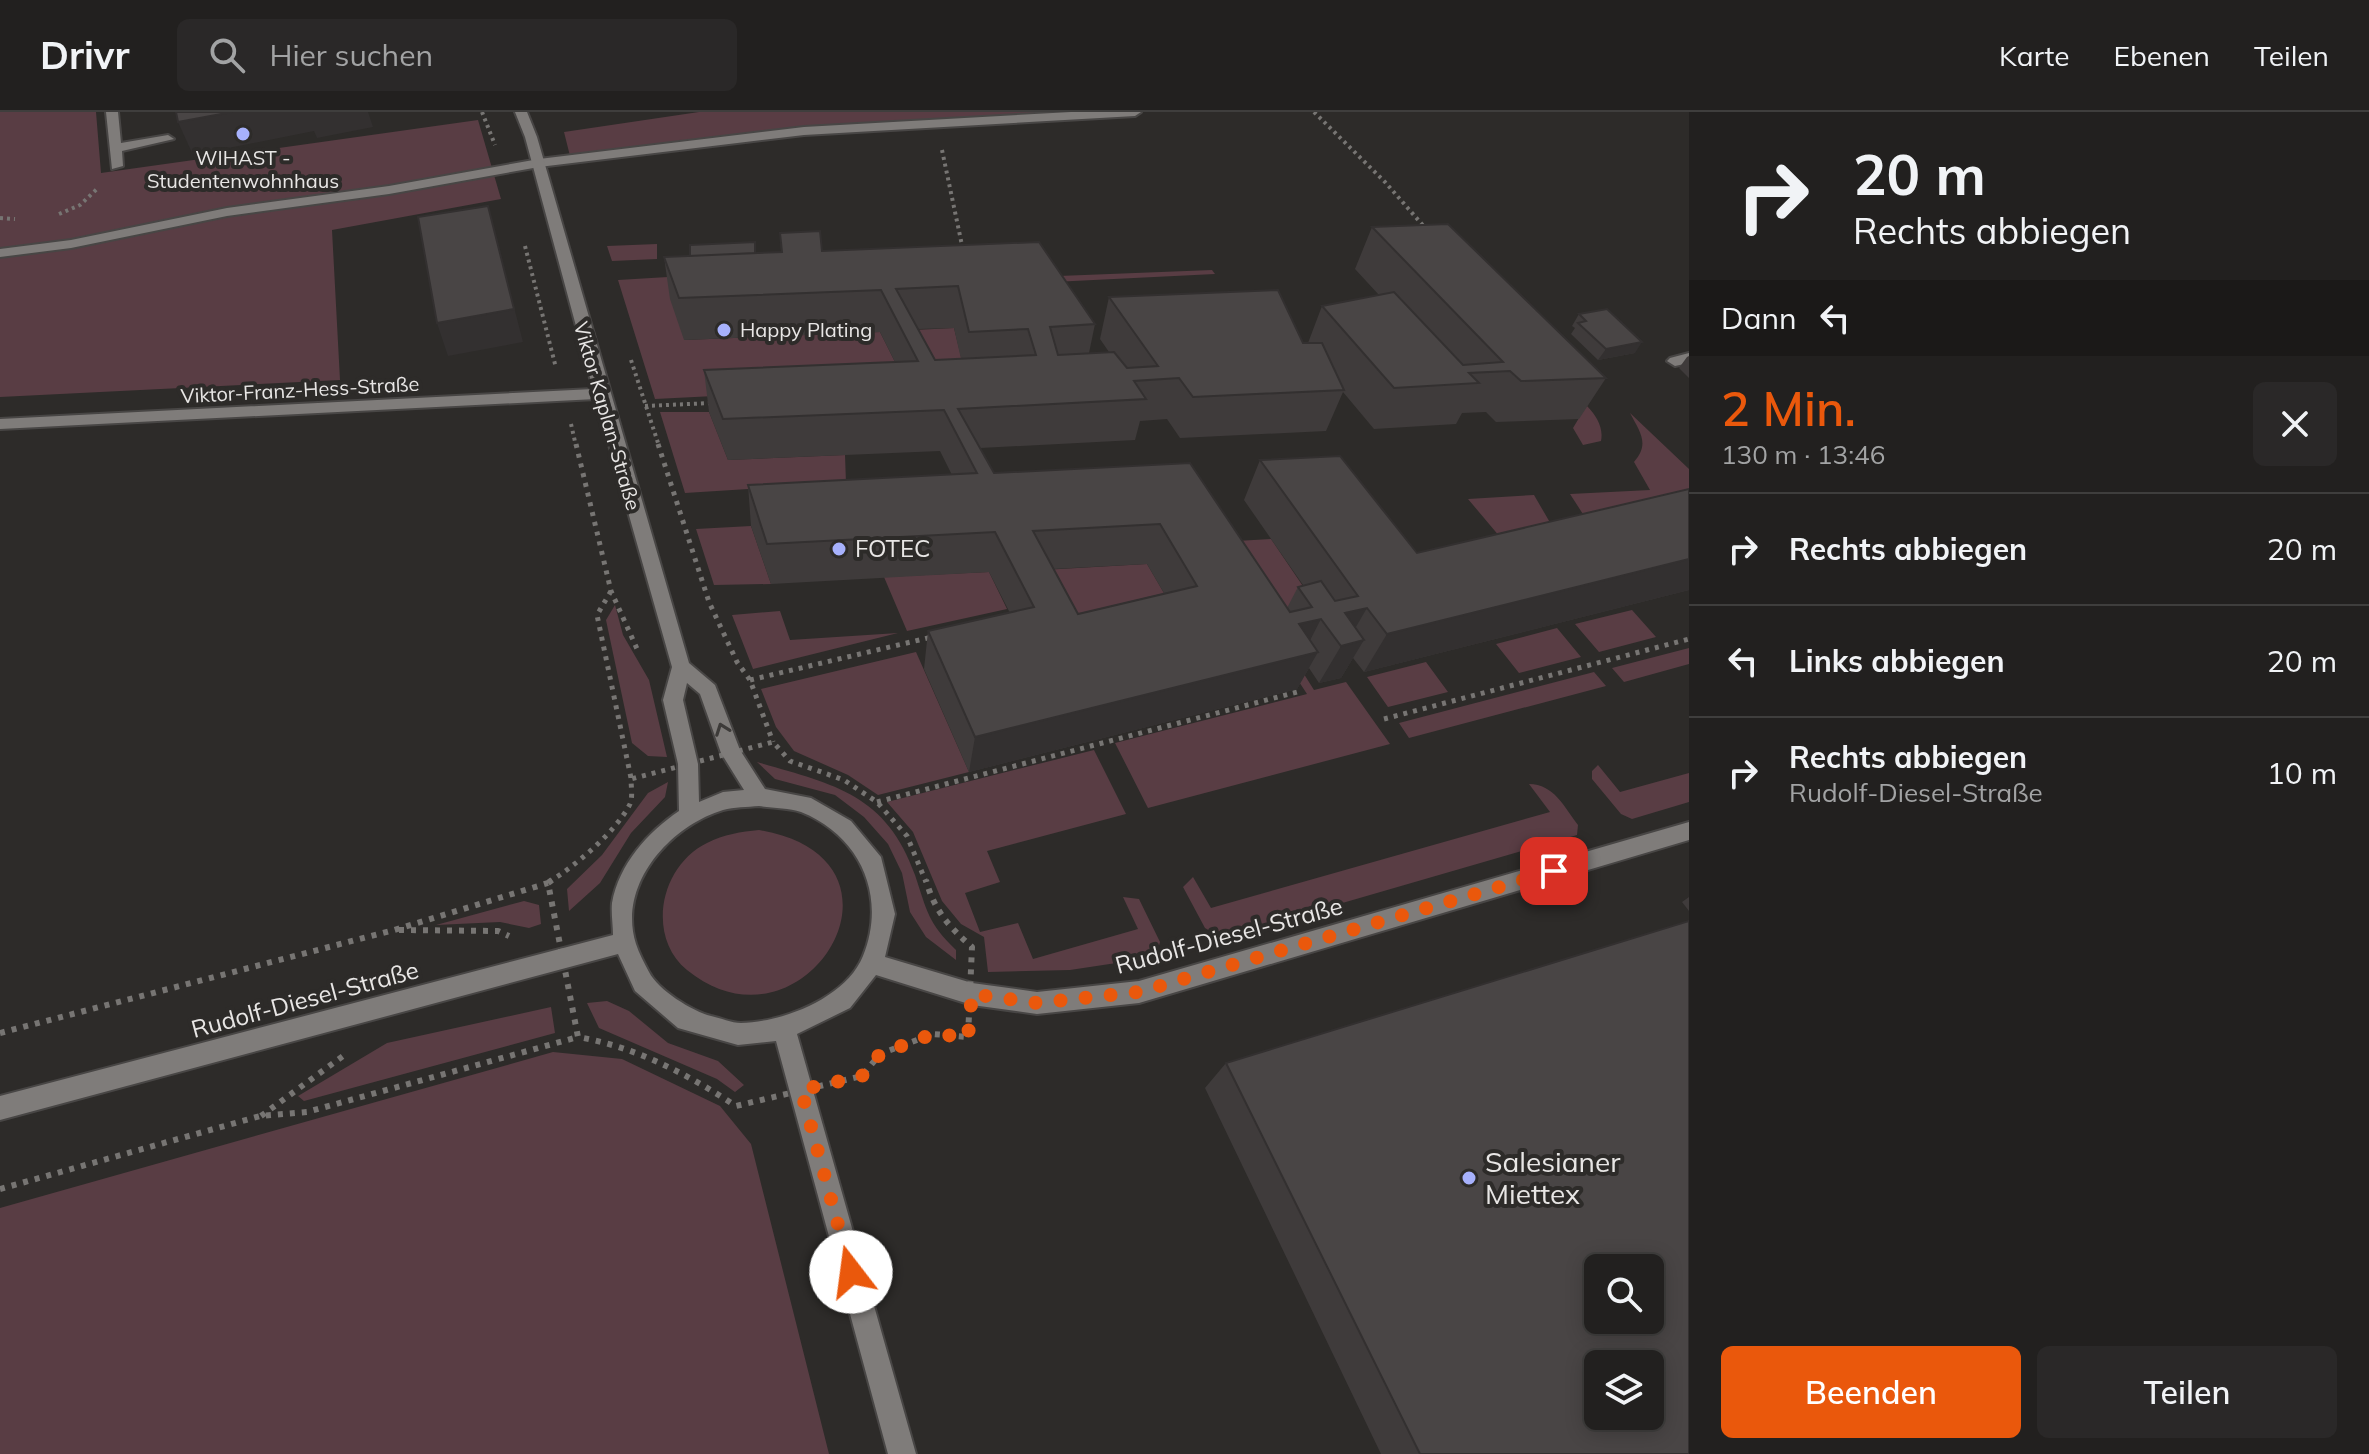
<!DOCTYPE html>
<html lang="de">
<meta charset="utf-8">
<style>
body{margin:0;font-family:Mulish,sans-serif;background:#2a2828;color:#f1f3f6;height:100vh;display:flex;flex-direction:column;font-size:30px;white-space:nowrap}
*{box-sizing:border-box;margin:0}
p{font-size:26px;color:#a2a3a4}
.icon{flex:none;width:44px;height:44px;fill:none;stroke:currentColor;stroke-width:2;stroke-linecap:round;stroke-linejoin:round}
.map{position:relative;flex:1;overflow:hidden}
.drawer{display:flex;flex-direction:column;background:#22201f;width:680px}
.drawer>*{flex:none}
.banner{background:#22201f;color:#f1f3f6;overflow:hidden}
.fabs{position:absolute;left:1584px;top:1142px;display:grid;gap:16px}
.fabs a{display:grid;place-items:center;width:80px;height:80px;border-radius:12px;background:#22201f;box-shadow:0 4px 20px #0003,0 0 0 2px #3f3e3d;font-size:40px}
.pin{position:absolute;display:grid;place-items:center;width:68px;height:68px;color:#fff;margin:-34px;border-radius:16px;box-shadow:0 4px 12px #0006}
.me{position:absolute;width:88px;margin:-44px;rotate:345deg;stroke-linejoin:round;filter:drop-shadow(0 0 6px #0008)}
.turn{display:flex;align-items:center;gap:28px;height:168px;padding:0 32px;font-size:36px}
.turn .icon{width:104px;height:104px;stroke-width:2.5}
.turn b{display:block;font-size:56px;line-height:68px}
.then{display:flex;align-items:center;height:76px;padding:0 32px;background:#0003;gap:16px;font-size:30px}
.round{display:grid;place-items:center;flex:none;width:84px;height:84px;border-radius:12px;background:#2a2828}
.summary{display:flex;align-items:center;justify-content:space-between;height:136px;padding:0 32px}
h1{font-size:48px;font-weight:600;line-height:60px;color:#ea580c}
.primary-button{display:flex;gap:16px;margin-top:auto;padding:16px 32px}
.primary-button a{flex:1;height:92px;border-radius:12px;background:#ea580c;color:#fff;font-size:32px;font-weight:600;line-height:92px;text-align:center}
.primary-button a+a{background:#2a2828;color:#f1f3f6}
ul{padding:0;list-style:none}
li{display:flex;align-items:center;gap:24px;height:112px;padding:0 32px;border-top:2px solid #3f3e3d}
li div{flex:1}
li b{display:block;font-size:30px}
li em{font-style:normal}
header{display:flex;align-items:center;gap:48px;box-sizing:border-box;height:112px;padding:0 40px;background:#22201f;border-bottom:2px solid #3f3e3d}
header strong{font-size:38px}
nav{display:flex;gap:44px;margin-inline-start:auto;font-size:28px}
.search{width:560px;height:72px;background:#2a2828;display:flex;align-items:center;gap:20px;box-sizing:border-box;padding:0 28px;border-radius:12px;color:#a2a3a4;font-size:30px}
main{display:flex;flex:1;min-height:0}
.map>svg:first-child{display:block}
.green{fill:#593d44}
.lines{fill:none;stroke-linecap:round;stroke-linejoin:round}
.lane-casing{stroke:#484645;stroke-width:4}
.street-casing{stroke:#484645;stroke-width:4}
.path-far2{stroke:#777573;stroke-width:4;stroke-dasharray:3 4;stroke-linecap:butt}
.path-far1{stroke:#777573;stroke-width:5;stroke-dasharray:4 6;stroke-linecap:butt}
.path{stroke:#777573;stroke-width:6;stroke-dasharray:5 7;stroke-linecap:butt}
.lane{fill:#7f7c7a;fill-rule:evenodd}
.street{fill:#7f7c7a;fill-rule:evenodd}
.wall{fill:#3f3b3b;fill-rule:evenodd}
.shaded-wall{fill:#333030}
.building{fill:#494545;stroke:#333030;stroke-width:2;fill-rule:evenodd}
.oneway{stroke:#3d3b39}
.route{stroke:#ea580c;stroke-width:14;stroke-dasharray:0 25.2}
.poi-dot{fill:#a7b1fc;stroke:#2d2b29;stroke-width:3}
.labels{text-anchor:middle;stroke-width:8;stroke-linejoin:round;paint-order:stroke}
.far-poi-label{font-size:20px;fill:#e8e6e5;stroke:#2d2b29}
.far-street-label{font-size:20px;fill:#e8e6e5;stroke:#2d2b29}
.poi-label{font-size:24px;fill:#e8e6e5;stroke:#2d2b29;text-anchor:start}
.street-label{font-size:24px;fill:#e8e6e5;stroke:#2d2b29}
.near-poi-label{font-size:28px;fill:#e8e6e5;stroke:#2d2b29;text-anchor:start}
</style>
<header>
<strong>Drivr</strong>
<div class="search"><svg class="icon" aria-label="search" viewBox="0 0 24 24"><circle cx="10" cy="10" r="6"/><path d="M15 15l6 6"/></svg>Hier suchen</div>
<nav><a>Karte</a><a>Ebenen</a><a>Teilen</a></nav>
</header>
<main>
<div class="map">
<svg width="1689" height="1342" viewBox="0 0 1689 1342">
<rect width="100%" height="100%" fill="#2d2b29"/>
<path class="green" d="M0,0H96L101,61L478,8L501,87L332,118L340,268L0,285Z
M699,0H1100L805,19L571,48L564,20Z
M657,132V147L612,149L607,134Z
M1212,158L1215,162L1033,171V165Z
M668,165L685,228L880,220L907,274L655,287L618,168Z
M954,216L965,261L932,290L894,219Z
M1562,270C1578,287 1606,304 1601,329L1583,333L1573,316L1579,306Z
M660,300H709L728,348L845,343L846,371L685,381Z
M1630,301L1689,357V409L1601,430L1570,382L1650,378L1634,350C1650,332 1640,320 1630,301Z
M1534,383L1566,438H1511L1468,387Z
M751,414L771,472L714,473L696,417Z
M1271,427L1336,523L1315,528L1202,431Z
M1147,452L1182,512L1068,540L1025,459Z
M989,460L1007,497L907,519L884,465Z
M615,493L623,523L649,568L667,645L648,644L632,631L606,508Z
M1632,498L1656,525L1599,540L1575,512Z
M780,499L790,528L898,521L753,557L732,503Z
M1557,516L1581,545L1519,561L1496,532Z
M1689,536V552L1624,570L1612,556Z
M916,540L969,660L878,683L848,663L794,639L776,615L761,577Z
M1426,550L1448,580L1388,595L1367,565Z
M1297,551L1314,578L1346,570L1390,632L1148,696L1115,631L1307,582L1288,553Z
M1594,560L1606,574L1409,626L1399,611Z
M1094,638L1126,702L987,739L1000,770L965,781L980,820L1018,811L1033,847L1138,817L1123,785L1139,787L1160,830L1156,845L1070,858L988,860L984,825L961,812L942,789L913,720L887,690Z
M757,650C832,672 886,681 915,763C927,799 928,811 956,838V848L926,825L910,800L902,761L888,732L864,705L835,683L775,667Z
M1598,653L1620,680L1689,661V690L1632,707L1621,702L1592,667V659Z
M668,670L665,685L631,721L600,771L569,799L567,777L602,743L648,681Z
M1529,672C1554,672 1564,695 1578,713L1577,723L1222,826L1205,816L1183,775L1193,765L1211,796L1550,700Z
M759,718C931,747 803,953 687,858C646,824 660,754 707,731C724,722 741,720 759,718Z
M524,789L539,793L541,812L529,816L500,810L436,813Z
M607,889L629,899L668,931L718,949L744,973L735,980L717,967L599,916L587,891Z
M551,895L555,921L304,989L298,984L387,931Z
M553,940L622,947L720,994L751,1032L829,1342H0V1096Z"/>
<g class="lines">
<defs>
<path id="lane" d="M106,0H118L121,31L168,23L174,27L122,39L123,54L112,57Z
M1071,0H1141L1135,4L804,23L539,55L389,82L227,104L71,136L0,145V137L71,128L227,96L389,74L539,47L804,15Z
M1689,241V251L1675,254L1667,249L1670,246Z"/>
<path id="street" d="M515,0H527L537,25L689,551L715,573L740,638L765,677L811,686L851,709L881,745L895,802L885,845L972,871L1037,880L1139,869L1689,710V728L1139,891L1037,902L972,893L876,863L850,896L797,922L916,1342H888L776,929L738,933L678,916L635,879L618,842L0,1008V984L613,823C613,813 611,801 612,791C619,752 648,720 679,699L678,652L663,588L672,555L596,287L0,317V307L593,277L525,25ZM687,571L700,582L721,641L744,678L723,680L699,690L698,652L683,588ZM759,694C772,696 789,696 801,700C861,724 887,785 863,844C846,886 783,910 741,911C731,911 721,906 711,904C692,899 658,878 649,860C644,851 639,841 636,832C617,773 670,714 723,698C734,695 747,695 759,694Z"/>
</defs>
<use href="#lane" class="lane-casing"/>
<use href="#street" class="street-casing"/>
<path class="path-far2" d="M482,0L495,33
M1314,0L1385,70L1427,118
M942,38L963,138
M59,102L80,93L97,77
M0,106L15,107
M525,134L556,256
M631,248L659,334
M645,294L712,291
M571,312L576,334"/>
<path class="path-far1" d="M576,332L611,479L638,539
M658,332L709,490L737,550L750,568L773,630
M611,479L597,503L631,666
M750,568L932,525
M1384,607L1689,527
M877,690L1301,579
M549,770C575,754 616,720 630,692C633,685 631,674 631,667L773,630L790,649L844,668L877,690L907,724L926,770"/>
<path class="path" d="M552,768L548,771L578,925C636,935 687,962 736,994L862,964L880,942L933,922L968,925L972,835C949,815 934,798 926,768
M399,818L498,819L509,824
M0,921L394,818L548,771
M261,1004L343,944
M0,1077L260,1004L307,1000L578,925"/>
<use href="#lane" class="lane"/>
<use href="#street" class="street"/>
</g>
<path class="wall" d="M1372,115L1606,266L1579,307L1496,310L1486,300L1462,301L1456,312L1374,317L1343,280L1326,319L1180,326L1167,307L1140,309L1135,328L980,336L994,361L1190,351L1287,496L1298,475L1303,473L1244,388L1260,348L1417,441L1689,377V478L1364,560L1353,546L1341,566L1319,571L1309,556L1297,577L969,660L924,557L928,519L1010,501L989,460L771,472L751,414L748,373L952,363L940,339L728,348L709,300L704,258L895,250L880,220L684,228L670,187L664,145L781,140L780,121L822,139L1039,130L1095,212L1089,241L1109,240L1100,227L1109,185L1303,231H1308L1322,194L1379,183L1355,157ZM954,216L961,247L935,248L918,217ZM1147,452L1164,481L1078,502L1053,457Z
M1579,202L1635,241L1598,248L1571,222L1575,216L1572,214Z
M1689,244V266L1679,256L1687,245Z
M1689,785V799L1682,790Z
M1226,951L1689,1342H1381L1205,976Z"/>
<path class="shaded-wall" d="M232,0H368L373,15L317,26L314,19L193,43L178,10Z
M488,94L523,230L448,244L437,211Z
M1642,230L1635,241L1598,248L1606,237Z
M1689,447V478L1364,560L1387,522Z
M1367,496L1346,532L1364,528L1341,566L1319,571L1341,534L1345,501Z
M1321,507L1302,544L1318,540L1297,577L969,660L975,625L1299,512Z"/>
<path class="building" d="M176,0H232L178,10Z
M488,94L514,197L437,211L418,105Z
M1448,112L1606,266L1521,269L1510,259L1469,261L1479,271L1394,276L1322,194L1394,180L1463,253L1503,250L1372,115Z
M820,119L822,139L1039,130L1095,212L1050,215L1058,243L1114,240L1127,256L1158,254L1109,185L1278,178L1303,231H1322L1344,278L1193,285L1179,266L1134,269L1146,287L958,297L994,361L1190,351L1290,500L1312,495L1298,475L1321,469L1335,489L1358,484L1260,348L1340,344L1417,441L1689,377V447L1387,522L1367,496L1345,501L1364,528L1341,534L1321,507L1299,512L1318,540L975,625L928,519L1034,495L995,420L767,432L748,373L977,361L944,298L723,307L704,258L918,249L881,178L679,186L664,145L782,140L780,121ZM958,174L969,220L1028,217L1036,243L935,248L896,177ZM1160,412L1197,474L1078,502L1033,419Z
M755,130V141L690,144V133Z
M1607,197L1642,230L1606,237L1578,211L1586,209L1579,202Z
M1689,809V1342H1420L1226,951ZM1598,1156H1650V1208H1598ZM1598,1252H1650V1304H1598Z"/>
<defs><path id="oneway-chevron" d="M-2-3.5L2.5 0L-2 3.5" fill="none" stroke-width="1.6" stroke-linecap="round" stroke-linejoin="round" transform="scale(2)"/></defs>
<use class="oneway" href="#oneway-chevron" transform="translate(722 617) rotate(-110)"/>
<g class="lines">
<path class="route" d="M851,1160L801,978L862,964L880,942L933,922L968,925L972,882L1037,891L1139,880L1554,759"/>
</g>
<g class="poi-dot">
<circle cx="243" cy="22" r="8"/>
<circle cx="724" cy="218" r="8"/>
<circle cx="839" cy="437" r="8"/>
<circle cx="1469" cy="1066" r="8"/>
</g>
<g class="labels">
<g class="far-poi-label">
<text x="243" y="53">WIHAST -<tspan x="243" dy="23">Studentenwohnhaus</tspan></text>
<text x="740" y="225" text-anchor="start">Happy Plating</text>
</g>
<g class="far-street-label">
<text transform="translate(300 278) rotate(-3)" y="7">Viktor-Franz-Hess-Straße</text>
<text transform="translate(607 304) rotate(74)" y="7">Viktor Kaplan-Straße</text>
</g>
<g class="poi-label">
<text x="855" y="445">FOTEC</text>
</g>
<g class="street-label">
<text transform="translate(1229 824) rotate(-15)" y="8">Rudolf-Diesel-Straße</text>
<text transform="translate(305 888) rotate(-15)" y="8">Rudolf-Diesel-Straße</text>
</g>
<g class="near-poi-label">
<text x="1485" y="1060">Salesianer<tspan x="1485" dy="32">Miettex</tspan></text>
</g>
</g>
</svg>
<div class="fabs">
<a><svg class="icon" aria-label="search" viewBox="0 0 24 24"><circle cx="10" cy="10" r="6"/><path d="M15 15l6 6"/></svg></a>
<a><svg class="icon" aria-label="layers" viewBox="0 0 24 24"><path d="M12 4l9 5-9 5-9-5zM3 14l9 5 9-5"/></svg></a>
</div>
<div class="pin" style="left:1554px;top:759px;background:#d93025"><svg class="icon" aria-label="arrive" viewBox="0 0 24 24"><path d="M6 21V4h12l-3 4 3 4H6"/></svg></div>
<svg class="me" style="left:851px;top:1160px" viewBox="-20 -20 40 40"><circle r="19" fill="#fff"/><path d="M0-13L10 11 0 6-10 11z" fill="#ea580c"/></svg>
</div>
<section class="drawer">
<div class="banner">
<div class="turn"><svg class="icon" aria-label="right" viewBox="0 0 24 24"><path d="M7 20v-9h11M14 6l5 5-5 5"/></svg><div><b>20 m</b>Rechts abbiegen</div></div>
<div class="then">Dann<svg class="icon" aria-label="left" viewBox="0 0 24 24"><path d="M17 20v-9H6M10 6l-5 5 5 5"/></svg></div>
</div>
<div class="summary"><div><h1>2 Min.</h1><p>130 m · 13:46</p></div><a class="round"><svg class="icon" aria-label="close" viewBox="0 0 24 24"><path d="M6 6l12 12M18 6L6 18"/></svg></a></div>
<ul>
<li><svg class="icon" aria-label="right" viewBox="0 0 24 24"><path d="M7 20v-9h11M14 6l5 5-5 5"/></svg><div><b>Rechts abbiegen</b></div><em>20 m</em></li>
<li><svg class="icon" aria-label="left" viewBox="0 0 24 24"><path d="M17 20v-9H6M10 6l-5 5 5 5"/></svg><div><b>Links abbiegen</b></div><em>20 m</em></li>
<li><svg class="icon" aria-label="right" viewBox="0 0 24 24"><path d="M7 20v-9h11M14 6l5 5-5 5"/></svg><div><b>Rechts abbiegen</b><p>Rudolf-Diesel-Straße</p></div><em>10 m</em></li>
</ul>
<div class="primary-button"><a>Beenden</a><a>Teilen</a></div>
</section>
</main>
